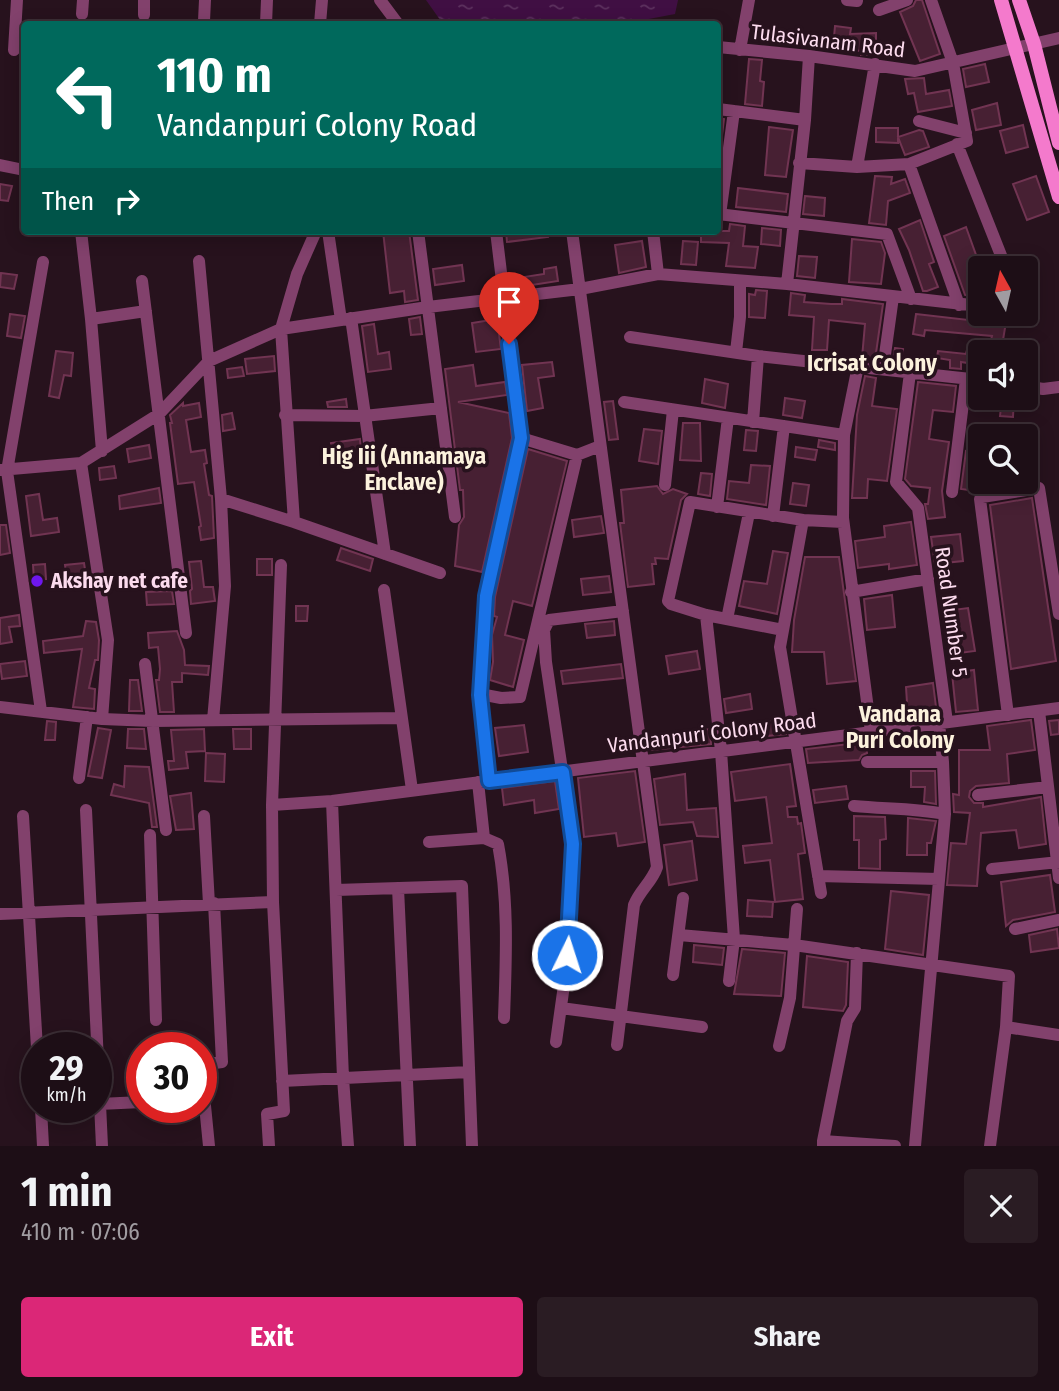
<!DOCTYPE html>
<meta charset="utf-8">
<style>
body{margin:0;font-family:"Fira Sans Condensed",sans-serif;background:#2a1c23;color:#f1f3f6;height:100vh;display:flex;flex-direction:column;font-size:26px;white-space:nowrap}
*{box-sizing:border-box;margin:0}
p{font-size:23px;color:#a09ca1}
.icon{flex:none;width:38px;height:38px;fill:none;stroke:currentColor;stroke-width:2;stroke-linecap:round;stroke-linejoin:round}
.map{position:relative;height:1146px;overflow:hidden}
.details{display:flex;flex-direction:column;background:#1d0e16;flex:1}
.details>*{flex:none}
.hud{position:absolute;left:21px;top:21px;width:700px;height:214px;border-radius:7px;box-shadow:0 4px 18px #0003,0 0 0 2px #3b2e35;background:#00695c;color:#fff;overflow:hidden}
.needle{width:46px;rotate:352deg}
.fabs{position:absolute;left:968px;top:256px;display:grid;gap:14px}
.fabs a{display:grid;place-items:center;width:70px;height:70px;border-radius:7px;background:#1d0e16;box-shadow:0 4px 18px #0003,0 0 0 2px #3b2e35;font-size:35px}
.speed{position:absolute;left:21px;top:1032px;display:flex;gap:14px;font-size:35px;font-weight:700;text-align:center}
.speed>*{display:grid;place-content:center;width:91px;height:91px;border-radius:50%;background:#1d0e16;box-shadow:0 4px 18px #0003,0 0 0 2px #3b2e35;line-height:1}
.speed small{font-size:18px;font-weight:400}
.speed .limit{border:10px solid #d22;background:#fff;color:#111}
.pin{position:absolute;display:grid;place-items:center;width:60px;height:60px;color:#fff;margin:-72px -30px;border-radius:50% 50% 50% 0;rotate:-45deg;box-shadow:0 0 7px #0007}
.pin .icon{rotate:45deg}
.me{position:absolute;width:77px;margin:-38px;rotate:4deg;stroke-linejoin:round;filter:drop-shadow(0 0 5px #0008)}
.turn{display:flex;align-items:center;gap:24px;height:147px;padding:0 21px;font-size:32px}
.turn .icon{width:91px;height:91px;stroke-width:2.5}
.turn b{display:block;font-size:49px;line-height:60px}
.then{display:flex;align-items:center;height:66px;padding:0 21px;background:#0003;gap:14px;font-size:26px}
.round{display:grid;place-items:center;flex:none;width:74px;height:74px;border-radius:7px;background:#2a1c23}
.head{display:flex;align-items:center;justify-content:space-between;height:119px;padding:0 21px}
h1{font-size:42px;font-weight:700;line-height:52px}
.button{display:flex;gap:14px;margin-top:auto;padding:14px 21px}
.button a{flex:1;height:80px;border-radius:7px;background:#db2777;color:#fff;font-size:28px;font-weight:700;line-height:80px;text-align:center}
.button a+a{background:#2a1c23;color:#f1f3f6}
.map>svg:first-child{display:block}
.water{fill:url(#water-ripples)}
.building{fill:#472033;stroke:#713452;stroke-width:2}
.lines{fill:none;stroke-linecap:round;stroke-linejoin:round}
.minor{stroke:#82416c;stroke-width:12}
.secondary{stroke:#f47acc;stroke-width:14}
.route-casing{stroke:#114b97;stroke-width:18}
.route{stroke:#1a73e8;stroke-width:12}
.poi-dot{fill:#6e17ed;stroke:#27121d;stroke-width:2.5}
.labels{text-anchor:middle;stroke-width:7;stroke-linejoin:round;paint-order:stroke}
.street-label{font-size:21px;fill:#fcdbee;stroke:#27121d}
.poi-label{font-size:21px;font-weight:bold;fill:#fcdbee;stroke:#27121d;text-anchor:start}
.neighbourhood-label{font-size:23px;font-weight:bold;fill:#fcf2dd;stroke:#27121d}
</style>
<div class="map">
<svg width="1059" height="1146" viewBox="0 0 1059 1146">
<defs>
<pattern id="water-ripples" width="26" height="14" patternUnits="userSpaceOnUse" patternTransform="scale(1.75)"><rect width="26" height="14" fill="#400f43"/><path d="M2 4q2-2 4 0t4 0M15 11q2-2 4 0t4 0" fill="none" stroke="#5c315e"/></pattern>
</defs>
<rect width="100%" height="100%" fill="#27121d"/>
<path class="water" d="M426,0H678L675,14L622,24H443Z"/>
<path class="building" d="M916,0H922L940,54L920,61L900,12L913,6Z
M835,26L851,28L850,34L876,33V55H861V51L833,48Z
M749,59L762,60L760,81L764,82L762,106L745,104Z
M985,64L989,82L966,87L963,69Z
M924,78L926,94L949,90L952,106L918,112L914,93L908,94L905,79Z
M997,103L1001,125L976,130L972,110Z
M718,118L724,119L722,135H718Z
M1023,125L1028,147L1006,153L1000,131Z
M769,127L793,130L786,177L765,175Z
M876,128H898V143L876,142Z
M919,130L923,131L929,147L905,155L898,137Z
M875,176L892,177L891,184L905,179L910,193L888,201L886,225L869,223Z
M1036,176L1049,212L1027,220L1013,184Z
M0,184L12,186L8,201L0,200Z
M738,188L788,194L786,212L736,207Z
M805,196L825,198L824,216L803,214Z
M920,220L934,262L929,264L938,287L927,291H923L909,250L899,229Z
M730,224L745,226L743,246L758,247L755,268L726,266L729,243L701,242V231H729Z
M966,227L980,266V292L970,296L965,295L944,236Z
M762,228L781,230L780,246L761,244Z
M383,231H409L418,300L405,302L404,291L390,293Z
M506,231H547L548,237L507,242Z
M852,239L881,242L885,253L881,284L849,282Z
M642,241L646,267L619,273L615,245Z
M683,241L698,242L696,265L681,264Z
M799,256L817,257L815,278L797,276Z
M462,265L464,281L435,285L433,269Z
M556,267L558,281L512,288L511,279L544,274V269Z
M1,273L17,275L14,289L0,287Z
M756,290L767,291L765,318L749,317V294L755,295Z
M791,293L805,295L804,302L831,304H842V299L883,304L875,360L862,358L865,324L829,320L827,350H812L814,317L789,315Z
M10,314L25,316L21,338L7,336Z
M916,314L994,323V321L1006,322L1002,346L990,344L992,336L925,330L924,336L913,334Z
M420,317L422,334L411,335L409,319Z
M497,319L501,349L476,352L472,323Z
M374,324L378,354L389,352L391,369L368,372L362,326Z
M895,348L903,349L901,362L893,360Z
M967,350L980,352V365L961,362V369L950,368V360L937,358L938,351L966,354Z
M56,351L73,353L71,376L64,375L59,398L49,396Z
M274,356L275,371L247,374L245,359Z
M552,362L554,376L538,378L543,408L527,411L522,365Z
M473,365L476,386L505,382L507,395L458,402L509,413L512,438L482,572L455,566L459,525L464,517L463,490H460L445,369Z
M242,367L244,376L228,378L227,369Z
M865,376L876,378L872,406L897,409L887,481L868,479L867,498H852L857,415Z
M705,379L728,384L725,408L702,403Z
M918,382L956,386L953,412L933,410L929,439L949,442L942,491L945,517L928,519L925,504H928L930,488L911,486L905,479Z
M1002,397H1014L1013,417L1000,416Z
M785,398L805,401L802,418L783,415Z
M346,399L347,407H328L327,402Z
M613,401L618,439L609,440L604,402Z
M183,403V406L199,403L201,417L186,420L191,452L205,450L207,463L204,464L209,495L212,496L214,538L201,540L199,527L201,526L194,482L178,484L170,423H172L170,415Z
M232,413L235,429L223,431L222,415Z
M683,423H700L701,461L680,460Z
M644,429L662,431L658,464L639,461Z
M746,430L758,431L756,451L744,450Z
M360,439L361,452L333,456L331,443Z
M819,440L835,443V450L818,447Z
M149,445L151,458L129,462L127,449Z
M796,447L817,450L815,460L795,457Z
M528,449L567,461L532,606L513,601L505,635L524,640L513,687L490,680L493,662L492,635L497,617L494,616L495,597Z
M966,451L980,453L981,481L980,488L976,491L961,489Z
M751,465L770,466L766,505L727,499L729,481L749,483Z
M114,466L116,478L100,480L99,468Z
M701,473L712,474L710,496L698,494Z
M793,483L809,485L806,506L790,504Z
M657,486L663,494L673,489L687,494L681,500L668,559L655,558L656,564H652L654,584L628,587L620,523H624L621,490Z
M159,488L161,503L120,509L119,496Z
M39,494L43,520L57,518L59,532L31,536L26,496Z
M1032,498L1056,661L1011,669L990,505Z
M601,516L604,533L574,537L572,520Z
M911,522L917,565L889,569V564L858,568L855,541L885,537L884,526Z
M0,525H6L10,553L0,555Z
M960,534L963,561L935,564L931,537Z
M341,548L373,559L370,571L337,560Z
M773,551L788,553L777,614L739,606L744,581L767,584Z
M805,557H839L856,681L827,684L824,652H792L794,620Z
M257,559H272V575H257Z
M201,561L204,587H213L215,601L191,604L190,591L192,589L189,562Z
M84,563L86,576L67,579L65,565Z
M45,564L46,579L34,580L33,565Z
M609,576L611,592L583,595L581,579Z
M172,591L174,604L147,605L146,592Z
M892,595L895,627L867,630L864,599Z
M296,606H308L307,621H296Z
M968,608L975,651L952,654L945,611Z
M19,615L20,626L9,627L12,642L0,644V618Z
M86,621L96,622L99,640L98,660H95L89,688L95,689L94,709L73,707L82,649L44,653L43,641L83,636Z
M614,621L615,635L587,638L585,624Z
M177,631L184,650L185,665L209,666L208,675L182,673V682H172L174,712H160L156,680H159L160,669L158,647L149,648L148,633Z
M697,651L700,669L669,674L666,656Z
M25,661L27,676L2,679L0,664Z
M621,664L623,678L563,684L561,671Z
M974,670L978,710L956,712L952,673Z
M130,680H138L142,711H129Z
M933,683L937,715L908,718L906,687Z
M750,694L752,709L726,713L724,699Z
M783,720L786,734L757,737L755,723Z
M1031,720L1035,750L1007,754L1009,783L976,786L970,791L969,797L974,803H983V807L1041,797L1046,844L1019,848L1016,830L981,833L977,886L947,885L951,843L966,844L970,813L954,812L953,794L959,795V750H990L987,726Z
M1059,720V734L1051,735L1049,721Z
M47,721L56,722L55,740H45Z
M524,725L528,752L499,756L495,728Z
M98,728L111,730L102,778L88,776Z
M128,729H144L146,749L127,748Z
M204,729L205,751L186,752L188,768L169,770L168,761H174L171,730Z
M233,729H251V749H234Z
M710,729L711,744L651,750L650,736Z
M866,742L867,753L862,755L859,760L808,763L806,749Z
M206,753L225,754L224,782L205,781Z
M790,764L796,806L787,807L788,817H797L798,824L801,823L805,853L798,854L803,899L775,902L770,860L745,863L743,846L772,843L766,797L735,801L731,772Z
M125,766L149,767L157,827H152L149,803L111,795L114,784L124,787Z
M635,771L645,842L618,846L616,833L584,837L578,778Z
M911,771H935L936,804L924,802L925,787H911Z
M685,774L687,810L716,808L718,837L697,836L693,822L660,825L654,779Z
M555,781L559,809L535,813L534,800L504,805L502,788Z
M846,786L848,799L815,803L813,790Z
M191,793L194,829L176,830L170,796Z
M854,816L885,817L886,839L880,840V869L859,868V840H854Z
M908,818L936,821L931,843H927V855H907Z
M692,841L697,880L669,885L664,845Z
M1050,875L1055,912L1013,920L1006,926L1001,882Z
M891,891L929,895L923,955L885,949Z
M748,900L773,902L772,917L747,916Z
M1057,929L1059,948L1031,952L1029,935Z
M694,945L724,948L722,965L693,962Z
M742,949L785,953L781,996L734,994Z
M807,956L848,962L846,1005L843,1011L803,1007Z"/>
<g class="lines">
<path class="minor" d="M380,0L398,24
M847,0L857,1
M879,10L907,0
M82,14L83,0
M144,15V0
M204,21L205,0
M266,24L267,0
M320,24L322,0
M718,47L809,56L915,71L1059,38
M14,50L17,0
M740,50L749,0
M718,109L805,120
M919,121L966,133
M957,144L1006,268
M799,163L857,167L909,164L967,141L953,63L931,0
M909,164L959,305
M0,165L24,170
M857,167L875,64
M718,214L887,234L911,299
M720,215L734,111
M81,231L91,319L102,451
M328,231L341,320
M418,231L455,517
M572,231L657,867C652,882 640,890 634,905L617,1045
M653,231L658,274
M199,261L221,499L225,586L213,720
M142,281L186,633
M787,284L805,120L809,56
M351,318L385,554
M91,319L146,311
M630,337L758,356L980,380
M736,352L740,317V281
M858,366L844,435L843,518L871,732
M883,369L893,297
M910,373L896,482L918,508L947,722
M1026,386L1043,389L1059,387
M624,402L844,435
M285,415L364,416L441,408
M753,422L758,356
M521,438L577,455L600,446
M81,463L108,640L102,719
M0,470L81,463L159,414L209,361L281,329L428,307L580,289L658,274L787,284L980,306
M665,485L673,410
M952,492L966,379
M221,499L294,522L440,573
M717,507L728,418
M773,516L784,426
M294,522L281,329L297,274L316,231
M384,590L412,790
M851,592L928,579
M706,615L721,751L734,939L729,981
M727,619L749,513
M783,630L706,615L671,604L668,601L690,502L803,520
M145,664L166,830
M480,694L501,698L520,697L577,455
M0,707L102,719L153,721L402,718
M41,711L7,471L43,262
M1039,711L1059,878
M1008,715L980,499L982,497L1039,488L1059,614
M867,762H943
M79,778L87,717
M489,781L480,694L486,596L521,438L496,231
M478,782L484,838
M978,795L1048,787
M332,801L343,1078L348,1146
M272,805L281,565
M854,806C885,809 915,808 945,814
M86,810L102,1146
M23,816L37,1048
M204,816L209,904
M150,835L156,1020
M429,842L484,838L498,844C509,902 506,960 504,1018
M992,869L1059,862
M818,876L939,879
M398,888L410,1146
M336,890L462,886L472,1146
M821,893L780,647L803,520L843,522
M0,914L273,902
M1015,929L1059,920
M679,935L794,945L1009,976L1006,1027L990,1146
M673,975L683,898
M561,1008L702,1027
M1006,1027L1059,1035
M556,1042L565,978L573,844L546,662L544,630L549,620L623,611
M779,1046L790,998L797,909
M201,1065L222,1062L214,903
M201,1065L209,1146
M282,1081L469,1072
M99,1104L142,1102
M41,1108L43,1146
M823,1141L847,1021L855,1008L857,953
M269,1146L267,1114L284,1111L273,902L272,805L332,801L1059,708
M823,1146V1141L895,1146
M915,1146L945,814L943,762L939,723"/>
<path class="secondary" d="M1001,0L1059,197
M1019,0L1034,44L1059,143"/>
</g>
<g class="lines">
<defs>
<path id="route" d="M509,344L521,438L486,596L480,695L489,781L563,772L573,844L567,955"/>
</defs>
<use href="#route" class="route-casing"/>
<use href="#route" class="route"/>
</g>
<circle class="poi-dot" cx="37" cy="581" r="7"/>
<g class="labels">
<g class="street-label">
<text transform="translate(828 41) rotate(7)" y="7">Tulasivanam Road</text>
<text transform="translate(951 612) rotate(82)" y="7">Road Number 5</text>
<text transform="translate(712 733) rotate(-7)" y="7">Vandanpuri Colony Road</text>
</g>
<g class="poi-label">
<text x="51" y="588">Akshay net cafe</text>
</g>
<g class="neighbourhood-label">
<text x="872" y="371">Icrisat Colony</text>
<text x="404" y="464">Hig Iii (Annamaya<tspan x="404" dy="26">Enclave)</tspan></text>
<text x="900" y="722">Vandana<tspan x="900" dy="26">Puri Colony</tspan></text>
</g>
</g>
</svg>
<div class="fabs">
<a><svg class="needle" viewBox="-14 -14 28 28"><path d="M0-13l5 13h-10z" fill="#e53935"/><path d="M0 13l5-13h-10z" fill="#a09ca1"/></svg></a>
<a><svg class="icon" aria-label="sound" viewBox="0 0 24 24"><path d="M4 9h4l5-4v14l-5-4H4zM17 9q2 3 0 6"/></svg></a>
<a><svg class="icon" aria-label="search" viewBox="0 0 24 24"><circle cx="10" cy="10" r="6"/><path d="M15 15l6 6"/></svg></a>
</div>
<div class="speed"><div>29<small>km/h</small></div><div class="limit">30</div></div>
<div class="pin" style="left:509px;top:344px;background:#d93025"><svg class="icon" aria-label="arrive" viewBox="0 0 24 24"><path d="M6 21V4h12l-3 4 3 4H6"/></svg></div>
<svg class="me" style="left:567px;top:955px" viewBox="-20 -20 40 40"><circle r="17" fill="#1a73e8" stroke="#fff" stroke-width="3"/><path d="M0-11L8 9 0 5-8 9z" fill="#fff"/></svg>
<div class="hud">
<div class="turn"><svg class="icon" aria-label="left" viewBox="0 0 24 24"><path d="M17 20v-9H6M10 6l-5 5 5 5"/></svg><div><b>110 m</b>Vandanpuri Colony Road</div></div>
<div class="then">Then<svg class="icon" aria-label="right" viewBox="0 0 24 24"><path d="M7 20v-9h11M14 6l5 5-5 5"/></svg></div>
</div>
</div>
<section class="details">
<div class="head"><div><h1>1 min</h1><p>410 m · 07:06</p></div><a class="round"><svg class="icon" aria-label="close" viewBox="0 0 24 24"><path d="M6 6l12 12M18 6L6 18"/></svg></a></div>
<div class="button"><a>Exit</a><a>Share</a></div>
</section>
